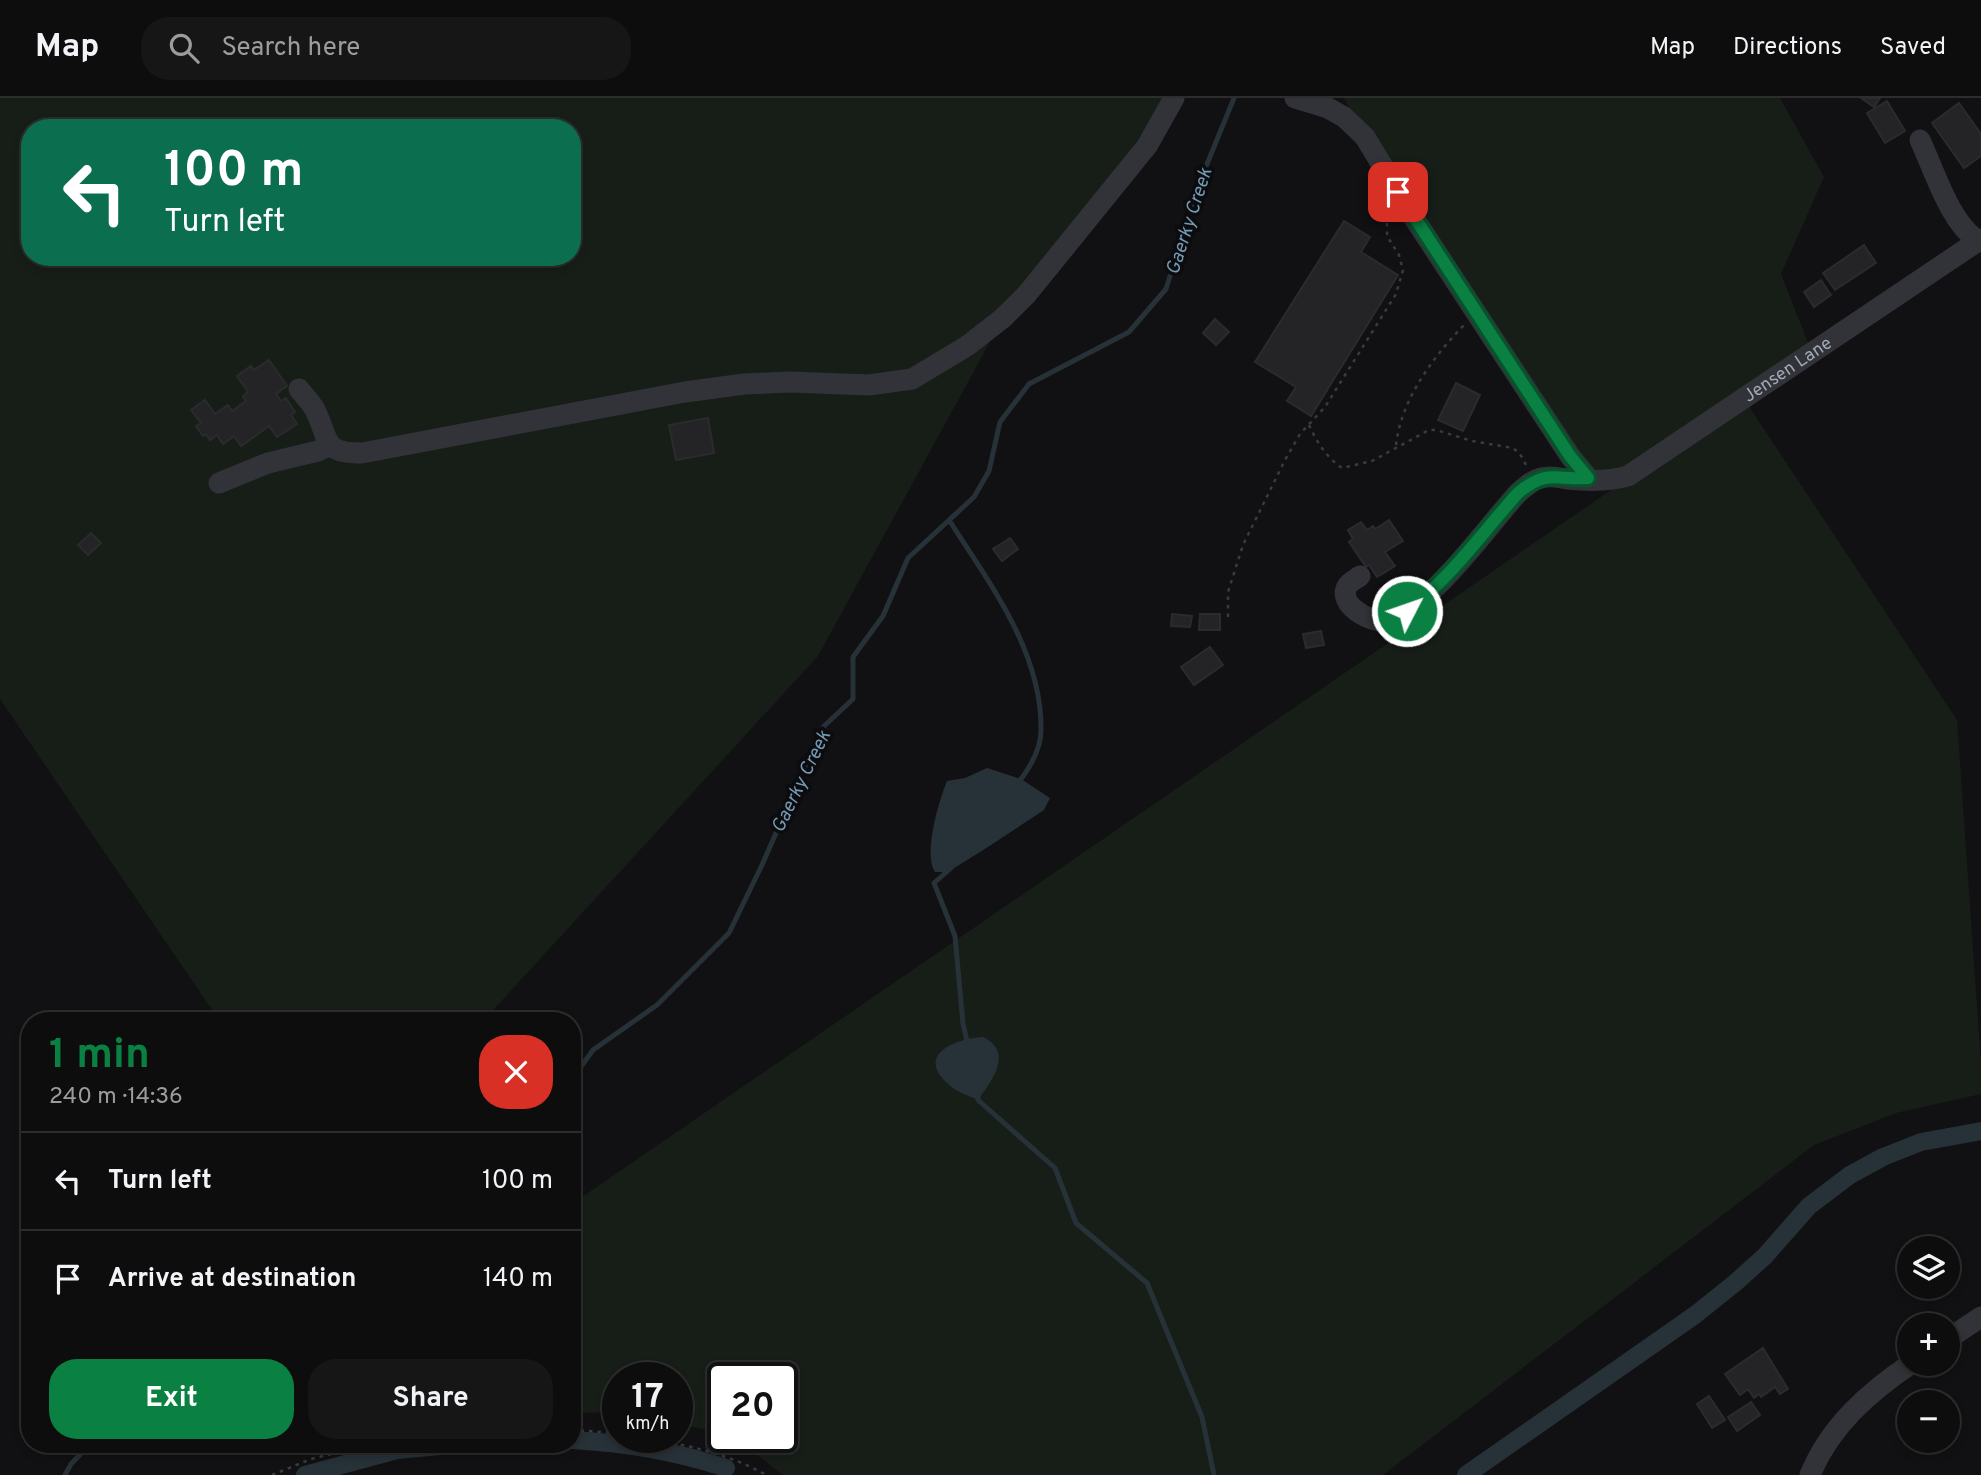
<!DOCTYPE html>
<meta charset="utf-8">
<style>
body{margin:0;font-family:Overpass,sans-serif;background:#161617;color:#f1f3f6;height:100vh;display:flex;flex-direction:column;font-size:26px;white-space:nowrap}
*{box-sizing:border-box;margin:0}
p{font-size:23px;color:#9a9c9e}
.icon{flex:none;width:38px;height:38px;fill:none;stroke:currentColor;stroke-width:2;stroke-linecap:round;stroke-linejoin:round}
.map{position:relative;flex:1;overflow:hidden}
.panel{position:absolute;left:21px;top:914px;width:560px;height:441px;display:flex;flex-direction:column;background:#0d0d0e;border-radius:28px;box-shadow:0 4px 10px #0003,0 0 0 2px #2d2d2e}
.panel>*{flex:none}
.hud{position:absolute;left:21px;top:21px;width:560px;height:147px;border-radius:28px;box-shadow:0 4px 10px #0003,0 0 0 2px #2d2d2e;background:#0b6e4f;color:#fff;overflow:hidden}
.buttons{position:absolute;left:1897px;top:1138px;display:grid;gap:14px}
.buttons a{display:grid;place-items:center;width:63px;height:63px;border-radius:50%;background:#0d0d0e;box-shadow:0 4px 10px #0003,0 0 0 2px #2d2d2e;font-size:35px}
.speed{position:absolute;left:602px;top:1264px;display:flex;gap:14px;font-size:35px;font-weight:700;text-align:center}
.speed>*{display:grid;place-content:center;width:91px;height:91px;border-radius:50%;background:#0d0d0e;box-shadow:0 4px 10px #0003,0 0 0 2px #2d2d2e;line-height:1}
.speed small{font-size:18px;font-weight:400}
.speed .limit{border:4px solid #111;border-radius:10px;background:#fff;color:#111}
.pin{position:absolute;display:grid;place-items:center;width:60px;height:60px;color:#fff;margin:-30px;border-radius:14px;box-shadow:0 4px 10px #0006}
.me{position:absolute;width:77px;margin:-38px;rotate:49deg;stroke-linejoin:round;filter:drop-shadow(0 0 5px #0008)}
.turn{display:flex;align-items:center;gap:24px;height:147px;padding:0 28px;font-size:32px}
.turn .icon{width:91px;height:91px;stroke-width:2.5}
.turn b{display:block;font-size:49px;line-height:60px}
.round{display:grid;place-items:center;flex:none;width:74px;height:74px;border-radius:28px;background:#161617}
.overview{display:flex;align-items:center;justify-content:space-between;height:119px;padding:0 28px}
h1{font-size:42px;font-weight:700;line-height:52px;color:#0b8043}
.action{display:flex;gap:14px;margin-top:auto;padding:14px 28px}
.action a{flex:1;height:80px;border-radius:28px;background:#0b8043;color:#fff;font-size:28px;font-weight:700;line-height:80px;text-align:center}
.action a+a{background:#161617;color:#f1f3f6}
ul{padding:0;list-style:none}
li{display:flex;align-items:center;gap:21px;height:98px;padding:0 28px;border-top:2px solid #2d2d2e}
li div{flex:1}
li b{display:block;font-size:26px}
li em{font-style:normal}
header{display:flex;align-items:center;gap:42px;box-sizing:border-box;height:98px;padding:0 35px;background:#0d0d0e;border-bottom:2px solid #2d2d2e}
header strong{font-size:33px}
nav{display:flex;gap:38px;margin-inline-start:auto;font-size:24px}
.search{width:490px;height:63px;background:#161617;display:flex;align-items:center;gap:18px;box-sizing:border-box;padding:0 24px;border-radius:28px;color:#9a9c9e;font-size:26px}
.map>svg:first-child{display:block}
.green{fill:#171e18;fill-rule:evenodd}
.water{fill:#273138}
.lines{fill:none;stroke-linecap:round;stroke-linejoin:round}
.stream{stroke:#273138;stroke-width:5}
.canal{stroke:#273138;stroke-width:18}
.building{fill:#242427;stroke:#2b2b2f;stroke-width:2}
.path{stroke:#383b3f;stroke-width:2.5;stroke-dasharray:3.5 5;stroke-linecap:butt}
.minor{stroke:#323338;stroke-width:21}
.route-casing{stroke:#07532c;stroke-width:18}
.route{stroke:#0b8043;stroke-width:12}
.labels{text-anchor:middle;stroke-width:7;stroke-linejoin:round;paint-order:stroke}
.street-label{font-size:18px;fill:#a1a9b5;stroke:#0c0c0e}
.water-label{font-size:19px;font-style:italic;fill:#759ab4;stroke:#0c0c0e}
</style>
<header>
<strong>Map</strong>
<div class="search"><svg class="icon" aria-label="search" viewBox="0 0 24 24"><circle cx="10" cy="10" r="6"/><path d="M15 15l6 6"/></svg>Search here</div>
<nav><a>Map</a><a>Directions</a><a>Saved</a></nav>
</header>
<div class="map">
<svg width="1981" height="1377" viewBox="0 0 1981 1377">
<rect width="100%" height="100%" fill="#111113"/>
<path class="green" d="M0,0H1170L1003,220L818,558L484,922H219L0,601ZM30,30H572V159H30Z
M1344,0H1780L1824,79L1781,176L1812,255L1744,301L1957,622L1981,966V996L1896,1015L1814,1047L1383,1377H783L734,1339H782V1279H723V1336L677,1325V1279H618V1314L572,1315V1106L1662,357L1588,380L1365,39Z"/>
<path class="water" d="M987,670L1021,681L1050,700L1044,712L991,747L948,774H935C923,755 939,703 947,683L965,680Z
M983,939C1014,954 992,983 978,1002C970,998 960,995 953,990C912,959 952,941 983,939Z"/>
<g class="lines">
<path class="stream" d="M949,422C989,485 1042,553 1041,632C1041,651 1029,671 1018,685
M951,770L934,785L955,838L963,926L968,947
M572,981L593,952L657,907L729,835L762,767L822,630L853,601V559L883,518L908,460L974,399L989,373L1000,324L1029,286L1129,234L1166,191L1198,88L1234,0
M978,998V1002L1055,1070L1076,1125L1147,1185L1202,1319L1214,1377
M65,1377L71,1366L90,1346"/>
<path class="canal" d="M572,1342C626,1345 675,1353 726,1370
M305,1377L397,1352L461,1346
M1466,1377L1695,1217L1735,1185L1765,1158L1809,1108L1850,1077L1883,1059L1921,1044L1981,1033"/>
</g>
<path class="building" d="M1861,0H1880L1874,9Z
M1887,3L1905,33L1885,45L1867,15Z
M1959,5L1981,36V58L1964,70L1932,25Z
M1344,123L1370,139L1361,154L1398,177L1311,318L1287,303L1296,289L1255,264Z
M1864,147L1876,165L1835,192L1823,175Z
M1821,182L1831,197L1814,209L1804,194Z
M1215,221L1229,234L1216,247L1203,235Z
M269,262L287,288L276,296L281,303L286,300L295,314L291,317L297,326L277,339L269,328L241,348L234,338L223,346L217,337L210,342L206,336L203,338L196,328L201,325L191,312L205,302L215,316L228,307L232,313L246,303L243,298L248,294L237,278L251,268L254,272Z
M1456,285L1480,297L1463,333L1438,322Z
M708,320L714,355L676,362L669,327Z
M1389,422L1403,443L1385,454L1395,468L1377,479L1369,467L1366,469L1349,444L1353,441L1348,432L1361,424L1367,432L1373,428L1375,431Z
M91,435L101,445L88,457L78,447Z
M1010,440L1018,451L1002,463L993,451Z
M1172,516L1192,518L1190,529L1171,528Z
M1200,516H1220V532H1199Z
M1321,533L1324,547L1306,550L1303,536Z
M1210,549L1223,567L1194,587L1181,569Z
M1763,1250L1788,1291L1780,1296L1775,1289L1761,1299L1759,1296L1754,1300L1748,1291L1740,1297L1725,1276Z
M1709,1298L1725,1322L1712,1330L1697,1306Z
M1751,1304L1760,1317L1737,1333L1728,1319Z"/>
<g class="lines">
<path class="path" d="M1309,327C1316,343 1327,360 1342,370L1372,363L1429,332H1436L1472,343L1513,350L1520,356L1526,367
M1396,347C1401,302 1433,259 1464,227
M1228,519V494L1243,447L1285,362L1300,336L1325,309L1396,196L1403,172L1399,157L1387,138V123L1391,120
M572,1332L618,1335
M639,1339C682,1346 728,1355 766,1377
M272,1377L311,1361L371,1346"/>
<g class="minor">
<path d="M1295,0L1328,10L1344,19L1365,39L1412,117L1570,358L1588,380"/>
<path d="M1920,42C1935,74 1949,123 1978,143"/>
<path d="M299,291C305,299 312,305 316,314C330,343 322,355 362,355L685,294L744,286L790,284L869,287L912,281L967,248L1003,220L1027,196L1147,48L1174,0"/>
<path d="M219,385L268,365L318,353L331,347"/>
<path id="s1" d="M1360,478C1356,481 1350,484 1348,487C1335,506 1372,527 1388,522C1432,508 1486,430 1518,395C1525,389 1532,382 1541,380C1550,377 1559,380 1568,381C1587,383 1611,383 1628,378L1981,141"/>
<path d="M1948,1241L1981,1219"/>
<path d="M1810,1377C1830,1328 1869,1294 1912,1265"/>
</g>
</g>
<g class="lines">
<defs>
<path id="route" d="M1398,94L1570,358L1588,380C1555,382 1547,371 1518,395C1482,435 1450,481 1407,513"/>
</defs>
<use href="#route" class="route-casing"/>
<use href="#route" class="route"/>
</g>
<g class="labels">
<g class="street-label">
<text dy="6" stroke="none"><textPath href="#s1" startOffset="570">Jensen Lane</textPath></text>
</g>
<g class="water-label">
<text transform="translate(1188 123) rotate(-72)" y="7">Gaerky Creek</text>
<text transform="translate(800 683) rotate(-64)" y="7">Gaerky Creek</text>
</g>
</g>
</svg>
<div class="buttons">
<a><svg class="icon" aria-label="layers" viewBox="0 0 24 24"><path d="M12 4l9 5-9 5-9-5zM3 14l9 5 9-5"/></svg></a>
<a>+</a>
<a>−</a>
</div>
<div class="speed"><div>17<small>km/h</small></div><div class="limit">20</div></div>
<div class="pin" style="left:1398px;top:94px;background:#d93025"><svg class="icon" aria-label="arrive" viewBox="0 0 24 24"><path d="M6 21V4h12l-3 4 3 4H6"/></svg></div>
<svg class="me" style="left:1407px;top:513px" viewBox="-20 -20 40 40"><circle r="17" fill="#0b8043" stroke="#fff" stroke-width="3"/><path d="M0-11L8 9 0 5-8 9z" fill="#fff"/></svg>
<div class="hud">
<div class="turn"><svg class="icon" aria-label="left" viewBox="0 0 24 24"><path d="M17 20v-9H6M10 6l-5 5 5 5"/></svg><div><b>100 m</b>Turn left</div></div>
</div>
<section class="panel">
<div class="overview"><div><h1>1 min</h1><p>240 m · 14:36</p></div><a class="round" style="background:#d93025;color:#fff"><svg class="icon" aria-label="close" viewBox="0 0 24 24"><path d="M6 6l12 12M18 6L6 18"/></svg></a></div>
<ul>
<li><svg class="icon" aria-label="left" viewBox="0 0 24 24"><path d="M17 20v-9H6M10 6l-5 5 5 5"/></svg><div><b>Turn left</b></div><em>100 m</em></li>
<li><svg class="icon" aria-label="arrive" viewBox="0 0 24 24"><path d="M6 21V4h12l-3 4 3 4H6"/></svg><div><b>Arrive at destination</b></div><em>140 m</em></li>
</ul>
<div class="action"><a>Exit</a><a>Share</a></div>
</section>
</div>
